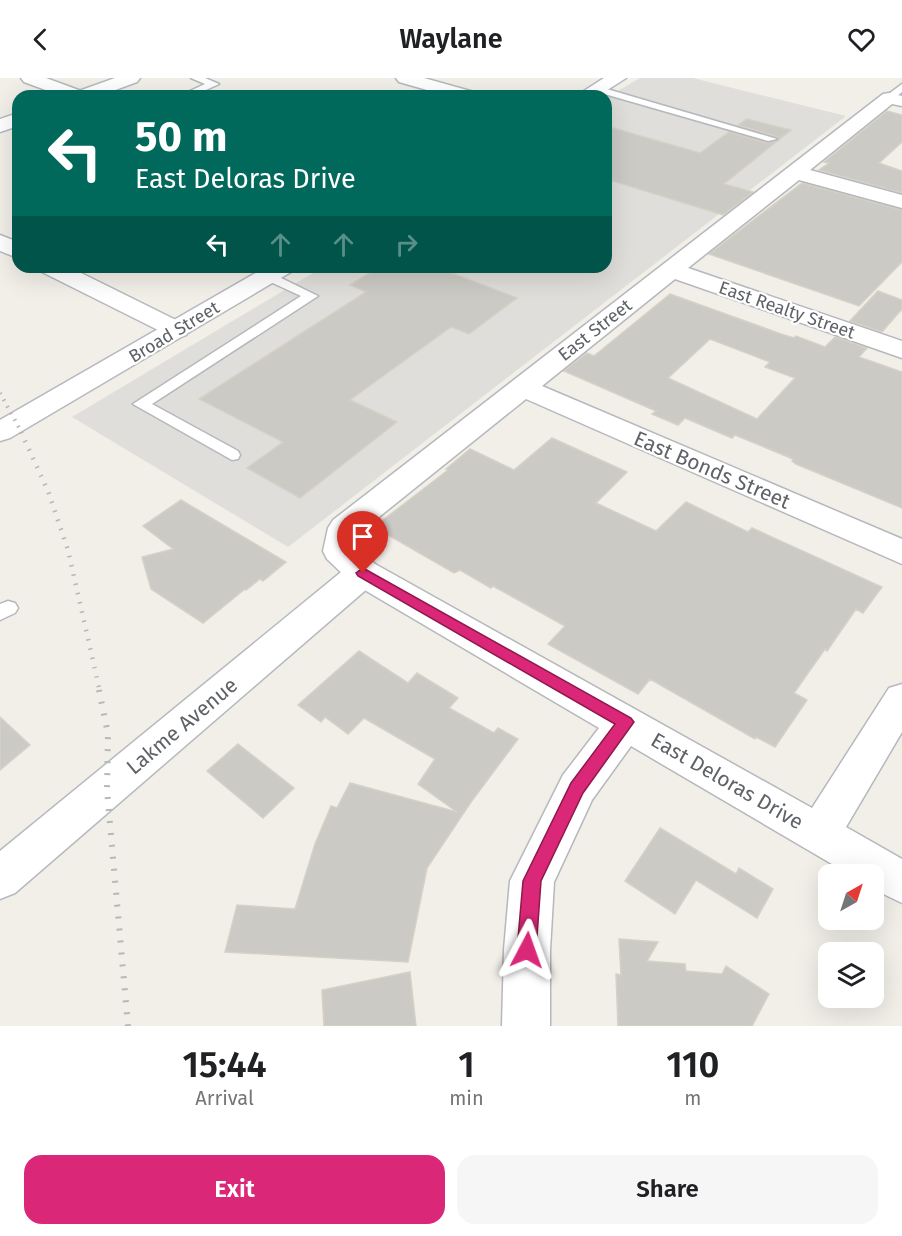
<!DOCTYPE html>
<style>
body{margin:0;font-family:"Fira Sans",sans-serif;background:#f6f6f6;color:#202124;height:100vh;display:flex;flex-direction:column;font-size:22px;white-space:nowrap}
*{box-sizing:border-box;margin:0}
p{font-size:20px;color:#757577}
.icon{flex:none;width:33px;height:33px;fill:none;stroke:currentColor;stroke-width:2;stroke-linecap:round;stroke-linejoin:round}
.map{position:relative;height:948px;overflow:hidden}
.sheet{display:flex;flex-direction:column;background:#fff;flex:1}
.sheet>*{flex:none}
.guide{position:absolute;left:12px;top:12px;width:600px;height:183px;border-radius:18px;box-shadow:0 6px 24px #0002;background:#00695c;color:#fff;overflow:hidden}
.needle{width:39px;rotate:39deg}
.controls{position:absolute;left:818px;top:786px;display:grid;gap:12px}
.controls a{display:grid;place-items:center;width:66px;height:66px;border-radius:12px;background:#fff;box-shadow:0 6px 24px #0002;font-size:30px}
.pin{position:absolute;display:grid;place-items:center;width:51px;height:51px;color:#fff;margin:-62px -26px;border-radius:50% 50% 50% 0;rotate:-45deg;box-shadow:0 0 6px #0007}
.pin .icon{rotate:45deg}
.me{position:absolute;width:66px;margin:-33px;rotate:4deg;stroke-linejoin:round;filter:drop-shadow(0 0 4px #0008)}
.turn{display:flex;align-items:center;gap:21px;height:126px;padding:0 24px;font-size:27px}
.turn .icon{width:78px;height:78px;stroke-width:2.5}
.turn b{display:block;font-size:42px;line-height:51px}
.lanes{display:flex;align-items:center;height:57px;padding:0 24px;background:#0003;justify-content:center;gap:30px;direction:ltr}
.lanes .off{opacity:.35}
.eta{display:flex;justify-content:space-evenly;align-items:center;height:102px;text-align:center}
.eta b{font-size:36px;font-weight:600;line-height:42px}
.cta{display:flex;gap:12px;margin-top:auto;padding:12px 24px}
.cta a{flex:1;height:69px;border-radius:18px;background:#db2777;color:#fff;font-size:24px;font-weight:600;line-height:69px;text-align:center}
.cta a+a{background:#f6f6f6;color:#202124}
header{display:flex;justify-content:space-between;align-items:center;height:78px;padding:0 24px;background:#fff;font-size:27px;font-weight:600}
.map>svg:first-child{display:block}
.industrial{fill:#e0deda}
.building{fill:#cccac5;stroke:#d6d1c6;stroke-width:1.5;fill-rule:evenodd}
.lines{fill:none;stroke-linecap:round;stroke-linejoin:round}
.lane-casing{stroke:#b5b8bc;stroke-width:3}
.street-casing{stroke:#b5b8bc;stroke-width:3}
.secondary-casing{stroke:#b6babf;stroke-width:3}
.lane{fill:#fff;fill-rule:evenodd}
.street{fill:#fff;fill-rule:evenodd}
.secondary{fill:#fff;fill-rule:evenodd}
.rail-far2{stroke:#b6b7b8;stroke-width:4;stroke-dasharray:1.5 6;stroke-linecap:butt}
.rail-far1{stroke:#b6b7b8;stroke-width:4.5;stroke-dasharray:1.5 8;stroke-linecap:butt}
.rail{stroke:#b6b7b8;stroke-width:6;stroke-dasharray:2 10;stroke-linecap:butt}
.route{fill:#db2777;stroke:#8e194d;stroke-width:1.5}
.labels{text-anchor:middle;stroke-width:4.5;stroke-linejoin:round;paint-order:stroke}
.far-street-label{font-size:18px;fill:#5f6368;stroke:#fff}
.street-label{font-size:21px;fill:#5f6368;stroke:#fff}
</style>
<header><svg class="icon" aria-label="back" viewBox="0 0 24 24"><path d="M15 5l-7 7 7 7"/></svg>Waylane<svg class="icon" aria-label="heart" viewBox="0 0 24 24"><path d="M12 20l-8-8c-3-5 5-10 8-4 3-6 11-1 8 4z"/></svg></header>
<div class="map">
<svg width="902" height="948" viewBox="0 0 902 948">
<rect width="100%" height="100%" fill="#f1efe8"/>
<path class="industrial" d="M640,0H693L846,38L288,469L72,339L323,189H606V20Z"/>
<path class="building" d="M887,33L902,37V64L879,85L902,93V115L819,92L829,85L824,84Z
M747,41L791,52L724,106L753,114L723,137L606,101V48L700,75L729,54L767,65L779,62L778,59L738,47Z
M802,105L902,132V184L859,228L709,176Z
M379,189H392L399,192L404,189H436L517,220L469,256L451,249L350,322L397,344L300,420L247,390L283,364L199,321L366,214L350,207Z
M878,213L902,222V231L882,254L850,243Z
M670,216L781,256L794,260L796,258L825,269L835,259L867,270L859,279L902,294V430L796,386L792,383L793,381L735,357L732,360L685,340L678,347L652,336L656,333L564,293L587,275L594,278ZM710,261L770,284L765,289L795,300L757,341L668,300Z
M552,360L627,394L596,425L656,453L686,424L748,454L752,450L882,509L863,535L856,531L827,573L825,571L794,615L807,622L775,669L756,659L755,661L650,601L638,616L548,566L565,548L493,508L491,510L460,492L454,495L374,449L448,392L446,391L470,371L514,392Z
M181,422L286,484L263,503L260,501L246,512L245,511L203,545L151,511L142,479L173,471L143,448Z
M359,573L408,605L417,595L458,620L449,630L494,655L498,650L518,661L471,724L427,790L408,884L225,874L237,827L295,831L315,766L331,728L337,730L350,705L457,734L418,706L435,681L364,640L348,656L325,639L321,644L298,627Z
M0,639L30,667L0,692Z
M238,666L294,710L263,740L207,693Z
M660,750L736,796L739,790L773,811L757,840L696,802L675,836L625,803Z
M619,861L658,864L647,883L685,886L686,893L722,896L726,888L769,916L752,948H618L616,896L621,897Z
M410,894L416,948H324L322,912Z"/>
<g class="lines">
<defs>
<path id="lane" d="M191,0H205L219,6L193,18H179L205,6Z
M902,6V14L892,22H886V18Z
M594,9H600L777,61L768,63L594,13Z
M269,194L318,218L152,326L238,373L240,377L238,381L232,382L133,326L301,218L264,201L262,198L264,195Z
M8,523L15,525L18,530L15,535L0,542V526Z"/>
<path id="street" d="M21,0H46L84,14L87,18H62L24,4Z
M396,0H424L474,14L477,18H448L399,4Z
M889,15L902,18V28L892,26L810,92L902,117V130L799,102L688,190L902,263V280L675,201L542,308L902,461V486L526,321L359,455L356,470L375,486L812,730L889,610L902,606V654L846,749L902,781V825L873,811V796H849L631,668L592,722L554,804L550,872V948H502L504,872L510,803L563,697L599,650L351,504L327,481L323,473L328,450L333,442L883,16Z
M0,157L18,164V180L0,173Z
M38,189H69L186,247L190,252L186,257L177,260L168,257L42,194Z"/>
<path id="secondary" d="M115,0H140L137,4L99,18H73L76,14Z
M604,0H626L598,18H576Z
M18,35V48L0,54V41Z
M266,189H295L291,194L10,360L0,363V342Z
M363,483L375,486L380,495L375,504L15,815L0,821V773L351,486Z"/>
</defs>
<use href="#lane" class="lane-casing"/>
<use href="#street" class="street-casing"/>
<use href="#secondary" class="secondary-casing"/>
<use href="#lane" class="lane"/>
<use href="#street" class="street"/>
<use href="#secondary" class="secondary"/>
<path class="rail-far2" d="M0,315L22,355"/>
<path class="rail-far1" d="M21,354L48,413L68,472L100,614"/>
<path class="rail" d="M99,612L108,656L107,712L128,948"/>
</g>
<path class="route" d="M363,490L631,640L634,644L583,715L541,803L536,872L533,878L527,881L520,878L517,872L523,803L571,705L615,646L358,498L356,495Z"/>
<g class="labels">
<g class="far-street-label">
<text transform="translate(787 232) rotate(19)" y="6">East Realty Street</text>
<text transform="translate(595 252) rotate(-38)" y="6">East Street</text>
<text transform="translate(174 254) rotate(-31)" y="6">Broad Street</text>
</g>
<g class="street-label">
<text transform="translate(712 392) rotate(23)" y="7">East Bonds Street</text>
<text transform="translate(182 648) rotate(-40)" y="7">Lakme Avenue</text>
<text transform="translate(727 703) rotate(30)" y="7">East Deloras Drive</text>
</g>
</g>
</svg>
<div class="controls">
<a><svg class="needle" viewBox="-14 -14 28 28"><path d="M0-13l5 13h-10z" fill="#e53935"/><path d="M0 13l5-13h-10z" fill="#757577"/></svg></a>
<a><svg class="icon" aria-label="layers" viewBox="0 0 24 24"><path d="M12 4l9 5-9 5-9-5zM3 14l9 5 9-5"/></svg></a>
</div>
<div class="pin" style="left:363px;top:495px;background:#d93025"><svg class="icon" aria-label="arrive" viewBox="0 0 24 24"><path d="M6 21V4h12l-3 4 3 4H6"/></svg></div>
<svg class="me" style="left:527px;top:872px" viewBox="-20 -20 40 40"><path d="M0-17L14 15 0 8-14 15z" fill="#db2777" stroke="#fff" stroke-width="4"/></svg>
<div class="guide">
<div class="turn"><svg class="icon" aria-label="left" viewBox="0 0 24 24"><path d="M17 20v-9H6M10 6l-5 5 5 5"/></svg><div><b>50 m</b>East Deloras Drive</div></div>
<div class="lanes"><svg class="icon" aria-label="left" viewBox="0 0 24 24"><path d="M17 20v-9H6M10 6l-5 5 5 5"/></svg><svg class="icon off" aria-label="ahead" viewBox="0 0 24 24"><path d="M12 20V5M6 11l6-6 6 6"/></svg><svg class="icon off" aria-label="ahead" viewBox="0 0 24 24"><path d="M12 20V5M6 11l6-6 6 6"/></svg><svg class="icon off" aria-label="right" viewBox="0 0 24 24"><path d="M7 20v-9h11M14 6l5 5-5 5"/></svg></div>
</div>
</div>
<section class="sheet">
<div class="eta">
<div><b>15:44</b><p>Arrival</p></div>
<div><b>1</b><p>min</p></div>
<div><b>110</b><p>m</p></div>
</div>
<div class="cta"><a>Exit</a><a>Share</a></div>
</section>
